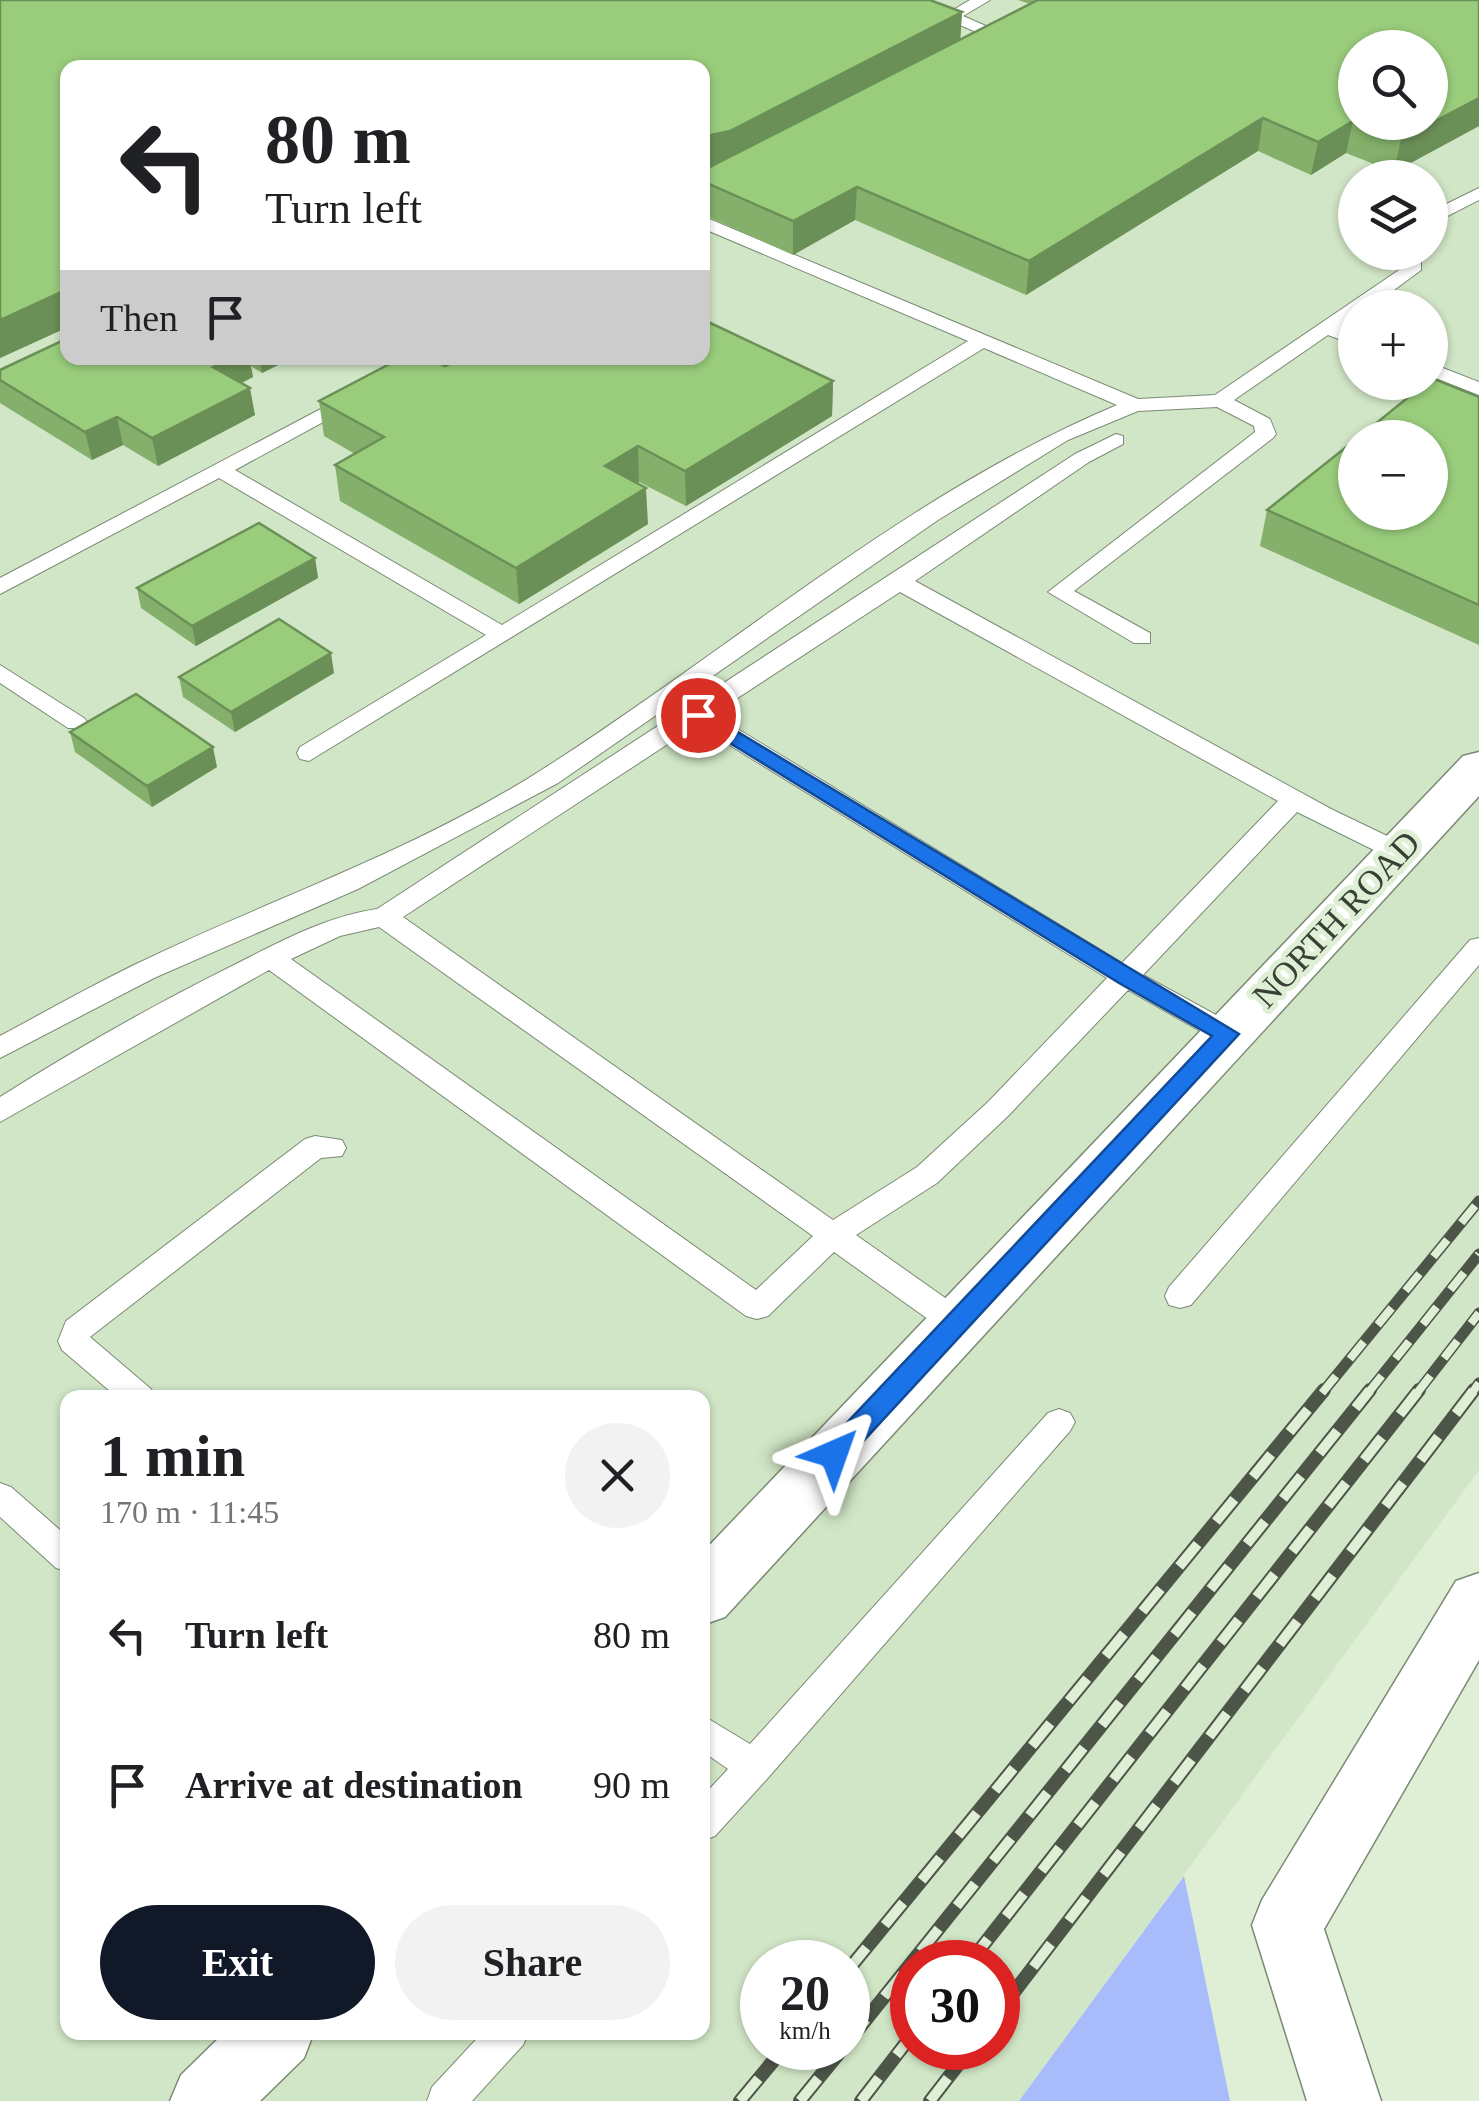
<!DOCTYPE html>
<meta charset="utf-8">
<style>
body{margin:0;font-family:"Times New Roman",serif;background:#f2f2f2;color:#202124;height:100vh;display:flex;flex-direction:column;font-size:38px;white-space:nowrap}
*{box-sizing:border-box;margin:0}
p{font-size:32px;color:#757577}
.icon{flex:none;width:55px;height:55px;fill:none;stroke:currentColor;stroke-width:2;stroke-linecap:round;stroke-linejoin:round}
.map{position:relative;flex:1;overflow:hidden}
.drawer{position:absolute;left:60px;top:1390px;width:650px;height:650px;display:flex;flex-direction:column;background:#fff;border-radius:20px;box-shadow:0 2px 8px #0004}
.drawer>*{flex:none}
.banner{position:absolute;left:60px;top:60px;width:650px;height:305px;border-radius:20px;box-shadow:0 2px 8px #0004;background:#fff;color:#202124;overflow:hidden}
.tools{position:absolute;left:1338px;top:30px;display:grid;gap:20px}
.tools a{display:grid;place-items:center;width:110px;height:110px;border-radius:50%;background:#fff;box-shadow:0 2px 8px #0004;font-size:50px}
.speed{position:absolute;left:740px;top:1940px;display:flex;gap:20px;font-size:50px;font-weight:700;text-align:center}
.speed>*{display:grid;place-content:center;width:130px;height:130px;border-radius:50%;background:#fff;box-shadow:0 2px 8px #0004;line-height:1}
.speed small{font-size:25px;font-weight:400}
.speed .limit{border:15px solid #d22;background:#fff;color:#111}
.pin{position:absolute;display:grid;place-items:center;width:85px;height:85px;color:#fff;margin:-42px;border:5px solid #fff;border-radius:50%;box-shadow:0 2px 10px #0007}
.me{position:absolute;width:110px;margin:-55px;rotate:43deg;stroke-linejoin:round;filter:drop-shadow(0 0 8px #0008)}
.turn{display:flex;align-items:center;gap:35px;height:210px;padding:0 40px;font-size:45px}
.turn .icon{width:130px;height:130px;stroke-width:2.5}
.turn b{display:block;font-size:70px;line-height:85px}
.then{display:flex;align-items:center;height:95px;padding:0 40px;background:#0003;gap:20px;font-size:38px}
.round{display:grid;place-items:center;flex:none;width:105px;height:105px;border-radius:52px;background:#f2f2f2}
.headline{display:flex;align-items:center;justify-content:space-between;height:170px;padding:0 40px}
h1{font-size:60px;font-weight:700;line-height:75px}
.button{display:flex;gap:20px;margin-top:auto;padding:20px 40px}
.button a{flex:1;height:115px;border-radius:60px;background:#111827;color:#fff;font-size:40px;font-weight:700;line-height:115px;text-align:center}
.button a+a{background:#f2f2f2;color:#202124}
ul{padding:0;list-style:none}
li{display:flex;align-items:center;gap:30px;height:150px;padding:0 40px}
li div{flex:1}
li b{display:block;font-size:38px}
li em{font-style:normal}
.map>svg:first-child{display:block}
.built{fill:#d1e6c6;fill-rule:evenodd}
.green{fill:#a8bbfa}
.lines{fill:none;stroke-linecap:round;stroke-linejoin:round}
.lane-casing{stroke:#7b8a74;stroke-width:2}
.street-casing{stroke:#7b8a74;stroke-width:3}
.lane{fill:#fff;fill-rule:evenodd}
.street{fill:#fff;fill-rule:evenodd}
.rail-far1-casing{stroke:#4d5549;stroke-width:11}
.rail-casing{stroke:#4d5549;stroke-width:14}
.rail-far1{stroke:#deefd6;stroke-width:8;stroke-dasharray:22;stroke-linecap:butt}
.rail{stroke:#deefd6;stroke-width:10;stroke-dasharray:29;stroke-linecap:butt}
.wall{fill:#84b06b;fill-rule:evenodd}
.shaded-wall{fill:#6b9057}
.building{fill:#99cd7c;stroke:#6b9057;stroke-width:2.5}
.route{fill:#1a73e8;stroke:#114b97;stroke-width:2.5}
.labels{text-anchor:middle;stroke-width:10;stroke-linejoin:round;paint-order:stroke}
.street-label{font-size:35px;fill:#383f35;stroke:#deefd6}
</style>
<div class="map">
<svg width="1479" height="2101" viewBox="0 0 1479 2101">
<rect width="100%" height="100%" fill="#deefd6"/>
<path class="built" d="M0,0H1479V1470L1019,2101H0ZM1355,48H1430V122H1355ZM68,68H702V358H68ZM1355,178H1430V252H1355ZM1355,308H1430V382H1355ZM1355,438H1430V512H1355ZM68,1398H702V2032H68ZM762,1962H848V2048H762ZM912,1962H998V2048H912Z"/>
<path class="green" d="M1184,1876L1230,2101H1019Z"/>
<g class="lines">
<defs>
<path id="lane" d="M970,0H990L963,16L1002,33L973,50L965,45L981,34L941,17Z
M1479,188V200L1430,225V212Z
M702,216L1138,399L1215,395L1402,268L1403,252H1421V270L1370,308H1355V317L1341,327L1355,332V345L1328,335L1234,400L1270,419L1276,434L1273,438L1074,591L1150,633V643H1134L1048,592L1255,432L1254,426L1217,407L1138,411L1068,440L938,520L558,783L358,889L154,978L0,1058V1036C45,1012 89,987 134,965C270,899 415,851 543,769C733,648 909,492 1117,405L984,348L309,761L300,759L297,753L300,747L486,635L219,478L0,594V578L351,393L358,395V403L235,470L502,625L968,341L702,228Z
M1430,363L1479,382V395L1430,376Z
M1116,434L1123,436V444L1089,462L915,581L1331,809L1408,846L1412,852L1399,861L1390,858L1297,812L1143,975L1238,1027L1242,1034L1238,1041H1218L1128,990L1008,1116L937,1183L856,1235L968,1314L972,1323L968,1332L957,1335L946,1332L834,1252L768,1316L757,1319L746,1316L269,970L0,1122V1097C74,1050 150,1007 228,968C276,944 323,917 377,909L1075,454ZM900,592L1278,801L1122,963L713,714ZM697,725L1107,978L988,1102L917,1167L833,1220L403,917ZM379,927L813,1236L756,1290L291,959L340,936Z
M0,665L84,718L88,723L84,728H68L0,683Z
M1479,938V965L1191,1305L1180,1308L1169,1305L1165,1296L1169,1287L1470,940Z
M315,1136L342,1140L346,1148L342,1156L321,1158L90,1337L151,1389L155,1398H118L62,1350L58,1341L66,1321L305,1139Z
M1059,1409L1070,1413L1075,1422L1070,1431L767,1779L715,1836L702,1841V1797L728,1769L702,1751V1715L750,1744L1048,1413Z
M0,1483L11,1487L68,1537V1572L56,1568L0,1517Z
M483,2032H529L523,2045L472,2101H427L432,2087Z"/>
<path id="street" d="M1479,752V796L725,1617L702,1625V1553L1463,756Z
M1479,1573V1660L1324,1929L1381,2101H1307L1252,1925L1262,1900L1456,1581Z
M225,2032H314L304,2058L260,2101H170L181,2075Z"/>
</defs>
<use href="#lane" class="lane-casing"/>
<use href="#street" class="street-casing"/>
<use href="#lane" class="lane"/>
<use href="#street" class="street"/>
<defs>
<path id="rail-far1" d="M1322,1393L1479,1201
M1368,1393L1479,1254
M1417,1393L1479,1313
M1472,1393L1479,1383"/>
<path id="rail" d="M970,1962L1419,1390
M848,1970L1324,1390
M998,2013L1474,1390
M848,2042L1370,1390
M740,2101L784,2048
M800,2101L843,2048
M861,2101L912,2035
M930,2101L971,2048"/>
</defs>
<use href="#rail-far1" class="rail-far1-casing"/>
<use href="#rail" class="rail-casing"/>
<use href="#rail-far1" class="rail-far1"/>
<use href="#rail" class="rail"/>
</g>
<path class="wall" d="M0,0H930L962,12L960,40L1030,4L1018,0H1479V126L1394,172L1346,153L1311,175L1258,151L1026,295L855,220L793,255L702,214V171L705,170L702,171V68H68V327L0,358ZM1355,48H1430V122H1355Z
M68,358H292L262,373L251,366L253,377L242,383L255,415L158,466L123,445L92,460L0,403V370Z
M437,358H702L833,381L832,416L686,506L639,482L637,483L648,524L519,604L340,501L335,465L355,454L324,436L319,401L437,362Z
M1479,397V645L1260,546L1267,510Z
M315,558L318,578L196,646L141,608L137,588Z
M334,673L235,732L183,697L179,677Z
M70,732L217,767L152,807L75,752Z"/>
<path class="shaded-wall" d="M962,12L960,43L702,171V137Z
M1479,98V126L1394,172L1401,139Z
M1263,118L1258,151L1026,295L1029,261Z
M1353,121L1346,153L1311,175L1318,142Z
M857,187L855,220L793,255V221Z
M68,289V327L0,358V320Z
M232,358H249L253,377L218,394L213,367Z
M259,358H292L262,373Z
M833,381L832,416L686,506L685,471Z
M250,388L255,415L158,466L152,438Z
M117,417L123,445L92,460L85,432Z
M638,446L639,482L606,502L605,466Z
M646,488L648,524L519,604L516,568Z
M315,558L318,578L196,646L192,626Z
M331,653L334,673L235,732L231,712Z
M213,747L217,767L152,807L147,786Z"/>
<path class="building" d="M0,0H930L962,12L730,131L702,137V68H68V289L0,320Z
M1038,0H1479V98L1401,139L1358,122H1430V48H1355V121H1353L1318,142L1263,118L1029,261L857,187L793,221L702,181V171Z
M702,319L833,381L685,471L638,446L605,466L646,488L516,568L335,465L384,437L319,401L401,358H429L445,366L461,358H702Z
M68,338V358H232L213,367L250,388L152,438L117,417L85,432L0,380V370Z
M1432,378L1479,397V605L1267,510L1355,440V512H1430V438H1358L1427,382H1430Z
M259,523L315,558L192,626L137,588Z
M279,619L331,653L231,712L179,677Z
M136,694L213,747L147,786L70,732Z"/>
<path class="route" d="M698,708L1239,1034L844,1462H825L821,1454L825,1446L1212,1036L1119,983L691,719V710Z"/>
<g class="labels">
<g class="street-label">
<text transform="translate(1336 919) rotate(-47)" y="12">NORTH ROAD</text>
</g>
</g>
</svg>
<div class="tools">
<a><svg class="icon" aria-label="search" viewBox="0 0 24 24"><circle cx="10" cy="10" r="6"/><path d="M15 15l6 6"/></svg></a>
<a><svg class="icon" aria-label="layers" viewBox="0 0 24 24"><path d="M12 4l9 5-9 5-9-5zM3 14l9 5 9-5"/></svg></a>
<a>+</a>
<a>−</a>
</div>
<div class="speed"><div>20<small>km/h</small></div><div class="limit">30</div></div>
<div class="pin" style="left:698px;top:715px;background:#d93025"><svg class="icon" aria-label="arrive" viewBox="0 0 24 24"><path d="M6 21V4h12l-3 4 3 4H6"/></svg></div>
<svg class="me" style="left:834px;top:1454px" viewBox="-20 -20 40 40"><path d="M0-17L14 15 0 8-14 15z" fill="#1a73e8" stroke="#fff" stroke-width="4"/></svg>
<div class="banner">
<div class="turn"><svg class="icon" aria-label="left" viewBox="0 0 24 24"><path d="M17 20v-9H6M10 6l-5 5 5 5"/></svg><div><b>80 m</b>Turn left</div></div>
<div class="then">Then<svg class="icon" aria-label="arrive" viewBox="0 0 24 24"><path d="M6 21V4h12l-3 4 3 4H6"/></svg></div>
</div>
<section class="drawer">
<div class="headline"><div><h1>1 min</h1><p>170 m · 11:45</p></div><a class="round"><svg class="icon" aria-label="close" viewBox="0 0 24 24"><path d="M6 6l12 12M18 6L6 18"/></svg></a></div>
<ul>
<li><svg class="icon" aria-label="left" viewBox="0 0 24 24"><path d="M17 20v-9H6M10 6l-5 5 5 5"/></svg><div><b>Turn left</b></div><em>80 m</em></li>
<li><svg class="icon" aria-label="arrive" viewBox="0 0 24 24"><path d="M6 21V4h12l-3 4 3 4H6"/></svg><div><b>Arrive at destination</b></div><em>90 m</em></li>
</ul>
<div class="button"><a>Exit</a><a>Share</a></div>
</section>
</div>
